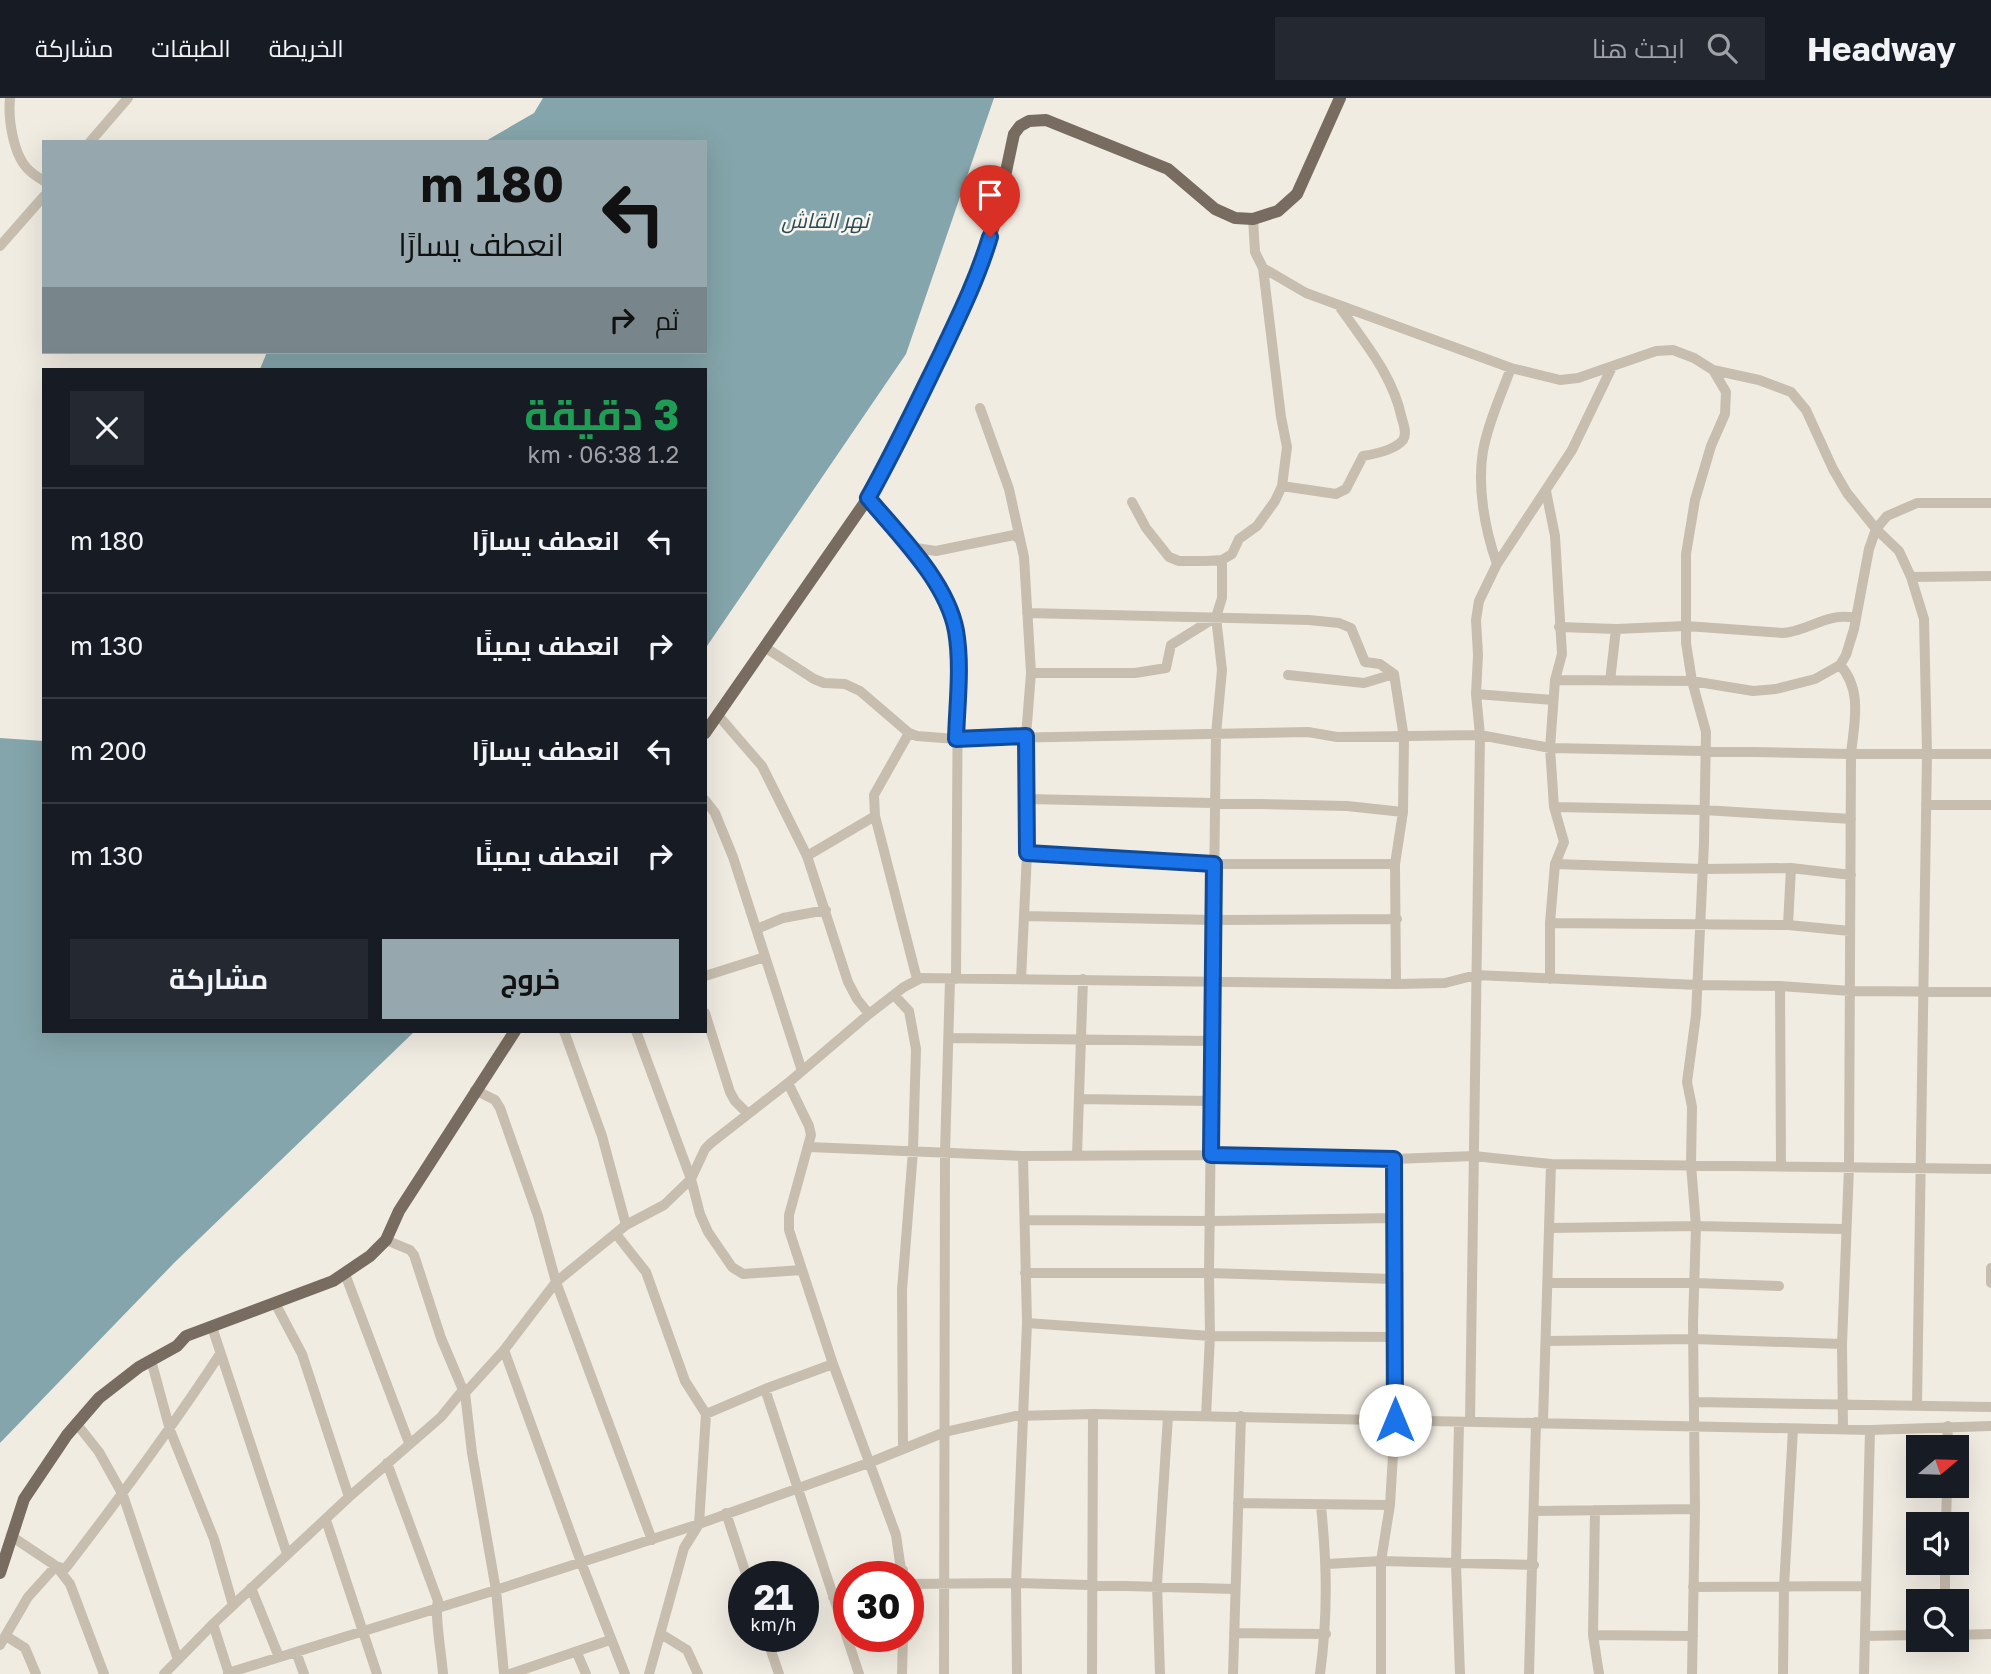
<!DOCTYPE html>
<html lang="ar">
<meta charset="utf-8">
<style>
body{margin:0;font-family:"Golos Text",Cairo,sans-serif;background:#242831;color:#f1f3f6;direction:rtl;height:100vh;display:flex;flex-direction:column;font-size:26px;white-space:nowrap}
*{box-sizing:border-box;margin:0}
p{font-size:23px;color:#9ea1a6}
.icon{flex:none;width:38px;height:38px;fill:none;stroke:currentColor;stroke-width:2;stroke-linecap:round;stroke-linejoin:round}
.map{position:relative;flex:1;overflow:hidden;direction:ltr}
.drawer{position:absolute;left:42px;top:270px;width:665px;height:665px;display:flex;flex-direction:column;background:#171b24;border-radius:0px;box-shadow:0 7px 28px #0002;direction:rtl}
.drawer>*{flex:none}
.top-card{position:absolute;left:42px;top:42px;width:665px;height:214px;border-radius:0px;box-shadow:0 7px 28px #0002;direction:rtl;background:#96a8ae;color:#111;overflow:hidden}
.needle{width:46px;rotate:71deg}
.tools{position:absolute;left:1906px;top:1337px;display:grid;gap:14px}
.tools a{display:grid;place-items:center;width:63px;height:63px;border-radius:0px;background:#171b24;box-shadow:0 7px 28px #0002;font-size:35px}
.speed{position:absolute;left:728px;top:1463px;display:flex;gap:14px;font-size:35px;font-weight:700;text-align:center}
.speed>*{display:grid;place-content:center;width:91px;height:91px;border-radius:50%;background:#171b24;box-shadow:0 7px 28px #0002;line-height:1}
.speed small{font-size:18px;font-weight:400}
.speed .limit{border:10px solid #d22;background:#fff;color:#111}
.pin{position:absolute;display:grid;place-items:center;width:60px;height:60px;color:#fff;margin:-72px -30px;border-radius:50% 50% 50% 0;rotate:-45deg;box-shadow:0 0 7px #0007}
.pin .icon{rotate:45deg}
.me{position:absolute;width:77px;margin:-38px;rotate:0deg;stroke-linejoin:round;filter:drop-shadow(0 0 5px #0008)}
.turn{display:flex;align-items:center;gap:24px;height:147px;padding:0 28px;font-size:32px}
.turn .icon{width:91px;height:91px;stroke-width:2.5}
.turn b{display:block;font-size:49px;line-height:60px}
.then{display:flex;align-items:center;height:66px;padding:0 28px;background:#0003;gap:14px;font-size:26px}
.round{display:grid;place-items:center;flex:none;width:74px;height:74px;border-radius:0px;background:#242831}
.head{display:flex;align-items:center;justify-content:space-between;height:119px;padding:0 28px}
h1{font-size:42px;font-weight:700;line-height:52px;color:#1e9e55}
.cta{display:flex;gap:14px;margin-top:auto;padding:14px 28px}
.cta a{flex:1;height:80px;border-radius:0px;background:#96a8ae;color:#111;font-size:28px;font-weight:700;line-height:80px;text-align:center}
.cta a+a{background:#242831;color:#f1f3f6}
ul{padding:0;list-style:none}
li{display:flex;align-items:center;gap:21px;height:105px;padding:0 28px;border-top:2px solid #363941}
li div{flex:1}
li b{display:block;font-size:26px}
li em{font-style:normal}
header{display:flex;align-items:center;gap:42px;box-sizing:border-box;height:98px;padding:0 35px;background:#171b24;border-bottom:2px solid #363941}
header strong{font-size:33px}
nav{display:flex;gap:38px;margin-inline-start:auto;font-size:24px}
.search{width:490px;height:63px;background:#242831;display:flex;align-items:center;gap:18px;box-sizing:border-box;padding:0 24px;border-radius:0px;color:#9ea1a6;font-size:26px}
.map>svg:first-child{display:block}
.water{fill:#84a5ab}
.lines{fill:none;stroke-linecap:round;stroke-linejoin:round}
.minor{stroke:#c8beaf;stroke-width:10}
.major{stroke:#786b5f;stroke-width:12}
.route-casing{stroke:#114b97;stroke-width:18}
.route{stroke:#1a73e8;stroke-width:12}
.labels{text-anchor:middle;stroke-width:5;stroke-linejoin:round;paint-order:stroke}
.water-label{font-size:21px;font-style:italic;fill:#264c55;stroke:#f9f5ee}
</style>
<header>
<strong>Headway</strong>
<div class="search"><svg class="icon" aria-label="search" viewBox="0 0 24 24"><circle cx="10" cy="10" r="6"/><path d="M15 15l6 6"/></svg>ابحث هنا</div>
<nav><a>الخريطة</a><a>الطبقات</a><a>مشاركة</a></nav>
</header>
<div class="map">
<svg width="1991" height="1576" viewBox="0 0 1991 1576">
<rect width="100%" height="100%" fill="#f1ece2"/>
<path class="water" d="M543,0H994L906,256L705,551V271H260L267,254H705V44H484L534,15Z
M0,640L44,643V933H415L174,1165L0,1345Z"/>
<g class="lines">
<path class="minor" d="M10,0C8,20 13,59 30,73C34,77 39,80 44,83
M90,44L128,0
M1253,121L1255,154L1263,170L1306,195L1511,270L1560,282L1578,280L1656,253L1673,252L1694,260L1713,272L1726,294L1725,316L1711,348L1695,402L1686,456V545L1692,583L1706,634L1704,745L1696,917L1687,984L1692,1009L1691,1067L1696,1128L1693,1226L1695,1411L1692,1576
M0,148L44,98
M1713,272L1759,282L1791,294L1806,312L1833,371L1847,395L1876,431L1899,453L1911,479L1924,521L1927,655L1917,1308
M980,310L1009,391L1024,459L1031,575L1026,638L1027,755L1021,881
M1282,388L1336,396L1346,391L1363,358C1375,356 1395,352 1403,342C1407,336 1404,327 1402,321C1393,277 1364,244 1339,208
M1546,393L1555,438L1562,556L1555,582L1550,650L1554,709L1564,744L1555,766L1550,825V881
M868,400C899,437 948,485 956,534C958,544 957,556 958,566L956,881
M1132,404L1146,430L1169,459L1179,463H1206L1222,462L1232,456L1239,441L1257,428L1275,403L1282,388L1287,349L1281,319L1263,170
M909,449L936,453L1014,437L1020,442
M1497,466C1485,432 1477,389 1483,353C1488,325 1501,297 1511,270
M1911,479L1991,478
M1027,515L1309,522L1339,525L1351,530L1365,564L1380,566L1394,576L1404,640L1403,714L1395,766L1396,886
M1559,529L1616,531L1686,528L1783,535C1809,533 1827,514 1855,520
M766,550L814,581L824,585L845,586L860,593L909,635L917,638L956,641L1308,634L1337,639L1480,637L1550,650L1851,656H1991
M1840,567C1863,592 1854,626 1851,656L1849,1069L1842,1246L1843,1330
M1031,575H1135L1166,570L1171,547L1216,519
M1288,577L1364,585L1394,576
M1555,582L1692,583L1753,593L1776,591L1815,581L1840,567L1846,557L1854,531L1869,451L1876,431L1887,418L1917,405H1991
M1610,583L1616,531
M1476,596L1553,602
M717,616L762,668L807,758L848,884L857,901L869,916
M909,635L874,697L875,718L917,881
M1027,701L1347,708L1403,714
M705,702L715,715L733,759L802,973
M1926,707H1991
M1554,709L1704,712L1851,721
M1027,755L1214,766H1395
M807,758L875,718
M1555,766L1703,771L1791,770L1851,777
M1024,818L1213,822L1397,821
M1550,825L1788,827L1850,833
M1788,827L1791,770
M757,831L783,820L826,812
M705,878L765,859
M1780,888L1781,1068
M894,897L909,913L916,951L913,1053L902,1192L903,1350
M705,915L730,994L735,1003L748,1016
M564,933L602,1038L626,1127
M636,933L691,1081L700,1116L708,1134L732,1169L743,1176L802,1172
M949,940L1213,943
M788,985L809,1028L811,1037L789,1117V1132L833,1266L896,1437L902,1479
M475,992L495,1002L500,1010L538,1118L556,1184L652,1442
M1079,1001L1212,1003
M809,1049L1023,1058L1211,1057L1394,1061L1474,1058L1551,1066L1991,1071
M1077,1057L1083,881
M1025,1122L1210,1123L1394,1120
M1549,1130L1696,1128L1846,1131
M616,1136L646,1174L685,1283L706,1316
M386,1142L410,1152L414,1157L441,1240L463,1292
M1991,1170V1185
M1025,1175H1209L1393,1181
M345,1176L409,1345
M1548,1185H1695L1779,1188
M275,1205L302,1256L349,1399
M1027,1225L1210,1238L1394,1239
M212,1229L287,1456
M1546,1243L1694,1241L1842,1246
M504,1252L581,1464L625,1576
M151,1262L170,1332L214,1441L233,1507
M765,1291L859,1576
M465,1295L472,1355L496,1492L504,1576
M1695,1304L1991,1309
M1206,1318L1210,1238L1209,1175L1216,636L1222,572L1216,519L1222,500V462
M1459,1324L1456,1466L1460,1576
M1470,1324L1480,637L1476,596L1478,557L1476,522L1479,503L1497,466L1572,352L1612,269
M1543,1324L1551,1066
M76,1325L99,1354L123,1397L178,1562
M1947,1349L1948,1328
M387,1365L438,1503C434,1515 442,1560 443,1576
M1238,1405L1390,1407
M1595,1412L1593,1537L1599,1576
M1535,1413L1695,1411
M726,1415L747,1479
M326,1422L377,1576
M1946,1426L1947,1388
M11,1438L56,1468L70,1486L104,1576
M1327,1466L1381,1463L1534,1467
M886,1479L903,1472
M908,1486L1016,1485L1235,1491
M1693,1489L1866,1488
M251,1490L279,1559
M833,1499L849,1493
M1945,1503V1465
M213,1526L229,1576
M1234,1535L1326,1536
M661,1536L687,1552L698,1576
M1593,1537L1693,1538
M1956,1537L1991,1536
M6,1538L25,1550L36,1576
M766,1538L779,1576
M1865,1538L1918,1537
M0,1547L28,1499L56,1468L65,1471C119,1401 171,1331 220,1256
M296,1554L304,1576
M577,1555L586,1576
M228,1575L496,1492L699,1426L706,1316L765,1291L833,1266
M164,1576L213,1526L349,1399L441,1319L463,1292L465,1295L504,1252L556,1184L626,1127L664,1107L691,1081L705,1051L711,1045L788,985L869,916L904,889L921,880L1396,886L1445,885L1476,877L1698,887L1780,888L1850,893L1991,894
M510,1576L610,1542
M649,1576L684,1450L699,1426L871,1364L945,1334L1015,1318L1093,1316L1870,1332L1991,1328
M902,1576L903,1538
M944,1576L945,1055L950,881
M1017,1576L1016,1485L1027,1225L1023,1058
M1092,1576L1093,1316
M1160,1576L1157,1487L1168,1318
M1233,1576L1241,1318
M1320,1576C1328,1517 1327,1467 1321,1408
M1381,1576V1463L1390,1407L1395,1322L1394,1061
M1529,1576L1536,1324
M1783,1576L1784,1489L1793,1331
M1864,1576L1870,1332"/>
<path class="major" d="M705,635L868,400L903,337L977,178L995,125L1014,36L1020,28L1029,23L1046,22L1168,71L1215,111L1235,120L1253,121L1278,113L1297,96L1340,0
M0,1475L24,1401L67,1337L99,1300L139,1269L177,1248L186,1238L333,1183L370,1158L386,1142L399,1113L515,933"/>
</g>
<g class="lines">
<defs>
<path id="route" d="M990,139C978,179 960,216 942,254C918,303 895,352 868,400C899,437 947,484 956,533C962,568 957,606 956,641L1026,638L1027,755L1214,766L1211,1057L1394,1061L1395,1322"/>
</defs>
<use href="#route" class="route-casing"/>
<use href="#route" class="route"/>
</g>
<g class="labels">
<g class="water-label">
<text x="825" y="130">نهر القاش</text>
</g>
</g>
</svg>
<div class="tools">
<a><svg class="needle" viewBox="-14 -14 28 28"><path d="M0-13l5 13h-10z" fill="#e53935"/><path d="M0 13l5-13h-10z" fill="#9ea1a6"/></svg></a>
<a><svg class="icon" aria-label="sound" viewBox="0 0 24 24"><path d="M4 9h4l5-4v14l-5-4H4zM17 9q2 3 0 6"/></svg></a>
<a><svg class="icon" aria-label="search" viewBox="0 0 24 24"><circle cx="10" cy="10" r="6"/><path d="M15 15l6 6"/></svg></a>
</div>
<div class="speed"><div>21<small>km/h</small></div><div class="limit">30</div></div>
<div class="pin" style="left:990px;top:139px;background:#d93025"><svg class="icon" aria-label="arrive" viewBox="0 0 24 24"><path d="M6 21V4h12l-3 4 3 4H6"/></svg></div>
<svg class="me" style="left:1395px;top:1322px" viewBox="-20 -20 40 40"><circle r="19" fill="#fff"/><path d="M0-13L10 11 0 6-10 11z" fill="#1a73e8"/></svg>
<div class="top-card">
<div class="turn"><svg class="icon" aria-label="left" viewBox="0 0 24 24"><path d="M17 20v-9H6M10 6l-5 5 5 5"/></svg><div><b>180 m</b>انعطف يسارًا</div></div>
<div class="then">ثم<svg class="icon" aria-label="right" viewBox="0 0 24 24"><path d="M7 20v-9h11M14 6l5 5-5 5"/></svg></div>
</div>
<section class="drawer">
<div class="head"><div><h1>3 دقيقة</h1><p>1.2 km · 06:38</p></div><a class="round"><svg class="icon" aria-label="close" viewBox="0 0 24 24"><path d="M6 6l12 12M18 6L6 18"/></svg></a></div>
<ul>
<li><svg class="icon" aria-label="left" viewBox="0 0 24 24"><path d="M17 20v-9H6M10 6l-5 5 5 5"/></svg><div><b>انعطف يسارًا</b></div><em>180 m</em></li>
<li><svg class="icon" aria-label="right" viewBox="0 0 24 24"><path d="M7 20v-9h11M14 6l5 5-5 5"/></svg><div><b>انعطف يمينًا</b></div><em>130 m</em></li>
<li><svg class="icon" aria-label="left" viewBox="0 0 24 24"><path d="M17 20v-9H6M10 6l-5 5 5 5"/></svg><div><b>انعطف يسارًا</b></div><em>200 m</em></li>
<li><svg class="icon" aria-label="right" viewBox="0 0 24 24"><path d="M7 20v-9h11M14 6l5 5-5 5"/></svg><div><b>انعطف يمينًا</b></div><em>130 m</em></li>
</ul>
<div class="cta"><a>خروج</a><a>مشاركة</a></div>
</section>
</div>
